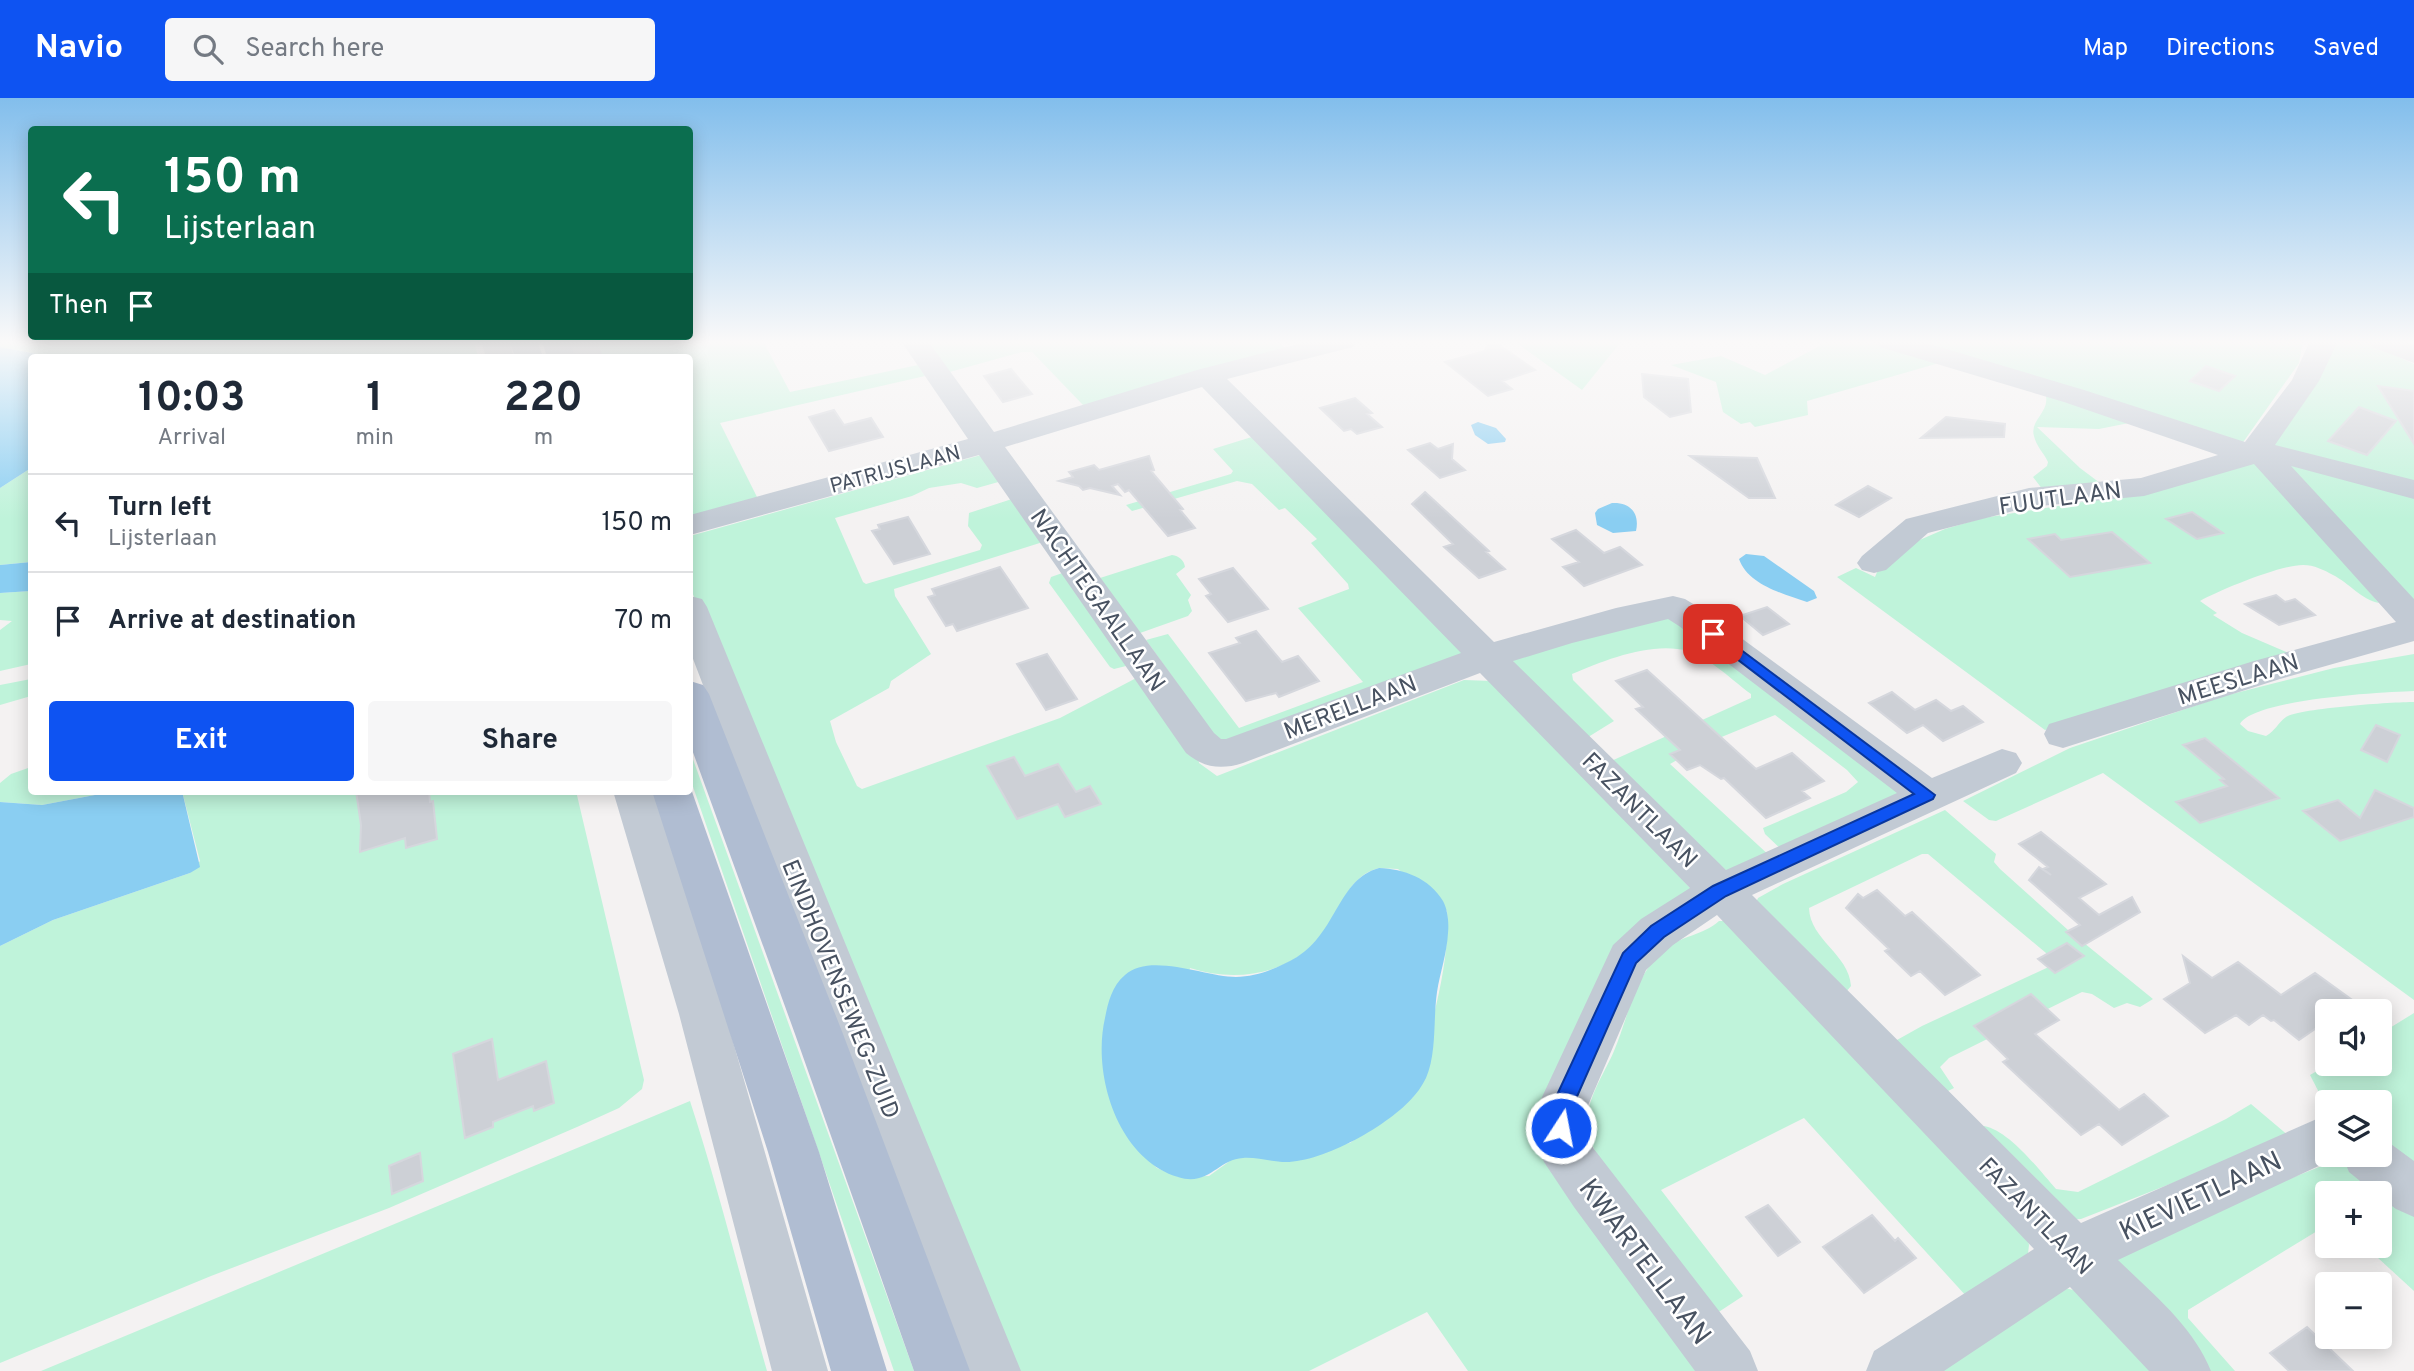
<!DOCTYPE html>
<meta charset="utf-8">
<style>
body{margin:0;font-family:Overpass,sans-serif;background:#f6f6f7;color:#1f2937;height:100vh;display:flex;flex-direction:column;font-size:26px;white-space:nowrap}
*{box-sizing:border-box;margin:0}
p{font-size:23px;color:#747a83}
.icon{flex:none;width:38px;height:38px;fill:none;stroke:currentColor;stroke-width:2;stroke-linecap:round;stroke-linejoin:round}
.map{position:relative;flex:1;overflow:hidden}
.side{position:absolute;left:28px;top:256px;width:665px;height:441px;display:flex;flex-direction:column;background:#fff;border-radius:7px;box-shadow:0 4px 18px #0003}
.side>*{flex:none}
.banner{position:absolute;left:28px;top:28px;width:665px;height:214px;border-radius:7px;box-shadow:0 4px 18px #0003;background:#0b6e4f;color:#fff;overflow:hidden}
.buttons{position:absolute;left:2315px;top:901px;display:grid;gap:14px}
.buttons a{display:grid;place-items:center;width:77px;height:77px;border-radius:7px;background:#fff;box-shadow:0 4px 18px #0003;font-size:35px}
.pin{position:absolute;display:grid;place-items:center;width:60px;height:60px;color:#fff;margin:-30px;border-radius:14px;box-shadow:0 4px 10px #0006}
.me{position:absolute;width:77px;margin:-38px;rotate:11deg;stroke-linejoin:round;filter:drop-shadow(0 0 5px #0008)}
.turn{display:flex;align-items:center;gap:24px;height:147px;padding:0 21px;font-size:32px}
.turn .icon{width:91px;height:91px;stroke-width:2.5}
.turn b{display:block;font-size:49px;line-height:60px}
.then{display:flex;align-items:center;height:66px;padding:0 21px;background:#0003;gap:14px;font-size:26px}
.eta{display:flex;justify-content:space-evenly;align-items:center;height:119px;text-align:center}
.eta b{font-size:42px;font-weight:700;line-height:49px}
.button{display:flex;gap:14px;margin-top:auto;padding:14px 21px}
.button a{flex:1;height:80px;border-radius:7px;background:#0e53f2;color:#fff;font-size:28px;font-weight:700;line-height:80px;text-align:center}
.button a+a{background:#f6f6f7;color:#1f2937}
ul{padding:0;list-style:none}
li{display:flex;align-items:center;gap:21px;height:98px;padding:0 21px;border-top:2px solid #e0e1e3}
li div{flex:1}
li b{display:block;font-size:26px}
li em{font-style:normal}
header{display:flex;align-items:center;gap:42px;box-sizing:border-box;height:98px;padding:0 35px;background:#0e53f2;color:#fff}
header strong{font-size:33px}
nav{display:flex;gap:38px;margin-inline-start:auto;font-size:24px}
.search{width:490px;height:63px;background:#f6f6f7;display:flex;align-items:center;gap:18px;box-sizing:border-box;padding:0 24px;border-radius:7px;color:#747a83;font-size:26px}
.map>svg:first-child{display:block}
.green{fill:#bff3da;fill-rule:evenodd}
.water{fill:#8acef2}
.building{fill:#cdd0d6;stroke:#d5d7dd;stroke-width:2}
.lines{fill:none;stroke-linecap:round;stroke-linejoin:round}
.minor{fill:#c2cad4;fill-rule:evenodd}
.major{fill:#b0bdd2;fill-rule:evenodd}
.route{fill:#0e53f2;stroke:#09369d;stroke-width:2}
.labels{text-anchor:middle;stroke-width:5;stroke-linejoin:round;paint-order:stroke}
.far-street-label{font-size:21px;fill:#485261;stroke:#fff}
.street-label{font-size:24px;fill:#485261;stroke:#fff}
.near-street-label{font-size:28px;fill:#485261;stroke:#fff}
</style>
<header>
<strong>Navio</strong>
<div class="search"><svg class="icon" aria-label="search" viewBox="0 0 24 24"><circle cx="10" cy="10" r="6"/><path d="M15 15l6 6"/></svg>Search here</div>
<nav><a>Map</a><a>Directions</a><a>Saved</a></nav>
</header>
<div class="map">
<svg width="2414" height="1273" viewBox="0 0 2414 1273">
<rect width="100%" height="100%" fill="#f4f2f2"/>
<path class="green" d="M0,243H474L478,259H53L0,249Z
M591,243H763L790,294L918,267L925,278L720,325L759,403L690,421V259H598Z
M923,243H1135V247L1187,243H1278L1285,250L1084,308L1032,254H1022L946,275Z
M1514,243H1618L1620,245L1582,292Z
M1829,243H1865L1939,265L1807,303L1808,317L1755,329L1750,324L1741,326L1723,314L1716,284L1671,267L1721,258L1765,277Z
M1891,243H2303L2299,265L2239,350Z
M2328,243H2364L2414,266V389L2271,349Z
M2045,295L2134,324L2099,331L2037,329L2080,370L2100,385L2043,392L2033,379L2047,368L2048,364C2044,355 2036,348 2034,338C2029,322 2052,313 2045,295Z
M1255,338L1463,548L1462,559L1224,651L1146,542L1168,536L1239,630L1363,584L1298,510L1349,491L1348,486L1311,445L1317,441L1285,410L1279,412L1252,386L1237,383L1132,413L1126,407L1231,376L1233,373L1213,351Z
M981,357L1002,383L977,390L961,385L929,390L912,398L835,420L863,484L866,486L980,452L982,447L968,428L969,415L1015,400L1046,443L894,491L895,498L931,556L891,583L889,590L830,623L836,644L857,688L862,691L1060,620L1142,577L1198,657L1199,665L1217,678L1464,582L1492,583L1696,796L1635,834L1550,1021L1704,1273H1468L1427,1214L1309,1273H1012L690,489V438ZM1379,770L1398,771L1447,813C1451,870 1426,943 1413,999L1350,1045L1234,1060L1209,1078L1179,1079L1157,1070L1139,1053L1190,870C1240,886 1298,875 1328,829C1344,805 1349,778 1379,770Z
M2277,358L2414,396V508Z
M2257,363L2379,505C2362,502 2349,485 2333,477C2324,472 2314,467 2303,467C2280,467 2220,492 2200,503L2217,515L2213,517L2242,535L2293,557L2045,632L1837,479L1856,470L1875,479L1878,472L1915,444L1945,431L1983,420L2102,401Z
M31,370V464L0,467V390Z
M1172,457C1179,458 1184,462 1185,469L1176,476L1191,497L1188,502L1192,513L1188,518L1140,535L1100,480Z
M1068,473L1134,566L1114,571L1110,569L1049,485L1051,479Z
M31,493V566L0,573V532L12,523L0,522V495Z
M1670,518L1902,695L1783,753L1765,736L1763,730L1846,694L1858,684L1847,672L1775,617L1707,645L1670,666L1771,759L1730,776L1609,664L1751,600V596C1733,583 1710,560 1688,553C1652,543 1605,562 1572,576L1573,582L1614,623L1585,641L1518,572L1509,556Z
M2414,556V593C2383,594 2254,601 2240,626L2248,633L2266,638C2275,633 2278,625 2286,619C2301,610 2393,604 2414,604V902L2103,675L1996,723L1989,722L1963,703L2070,650L2224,598L2334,570Z
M31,581V598L0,607V587Z
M690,653L914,1273H894L690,680Z
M31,669L32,693H116L42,707L0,704V685L11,676Z
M182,693H576L644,982L642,991L619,1010L577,1029L389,1110L211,1178L0,1265V848L53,822L190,775L200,763Z
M1945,712L1996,756L1994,764L2000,771L2068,832L2153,901L2140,909L2127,905L2114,910L2092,896L2082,894L1949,960L1940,969L1954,990L1938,998L1888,947L1922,928L2053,867L2052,860L1928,756H1922L1809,810C1810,842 1849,856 1851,888L1841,900L1754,809L1758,800L1783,786Z
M1719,823H1724L2025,1130L2029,1147L2028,1156L1967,1199L1804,1020L1661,1092L1743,1198L1711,1219L1597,1059C1592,1045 1586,1033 1588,1018C1589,997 1606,972 1614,953C1628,920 1634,878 1663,853C1679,838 1704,837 1719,823Z
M2414,915V1071L2380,1053V1004H2328L2327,1010L2310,977L2329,966H2380V936Z
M690,1003C719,1092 741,1183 767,1273H41Z
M2251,1006L2290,1039L2081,1121L2063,1122L1976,1035L1984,1028C2010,1033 2039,1072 2056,1091L2078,1094L2226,1021Z
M2339,1061L2350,1062L2414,1113V1193L2365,1148H2380V1096H2328L2327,1127L2188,1212V1220L2235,1273H2205L2117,1167L2119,1149Z
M2065,1190L2086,1195L2170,1273H1930Z"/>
<path class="water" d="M0,249L53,259H32L31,370L0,390Z
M1478,324L1496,330L1506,341L1505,344L1488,346L1475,337L1471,327Z
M1612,405C1630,404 1640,415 1636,433L1613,435L1597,427L1595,415L1598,411Z
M1746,456L1764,458L1814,493L1817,500L1807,504C1784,496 1748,487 1739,461Z
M31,464V493L0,495V467Z
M116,693H182L200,769L190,775L53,822L0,848V704L42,707Z
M1379,770C1404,771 1429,780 1443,803C1448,812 1449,826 1448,835C1447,855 1440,875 1437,894C1433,921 1437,955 1426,980C1423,986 1418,994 1414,998C1390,1027 1323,1064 1286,1064C1272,1064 1257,1059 1243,1060C1218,1061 1209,1089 1178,1079C1117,1060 1092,976 1105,920C1108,904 1112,888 1125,877C1150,854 1206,879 1236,879C1257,879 1278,870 1297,859C1337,834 1338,781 1379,770Z"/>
<path class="building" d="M1488,246L1499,247L1535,272L1502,283L1512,291L1488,298L1445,264L1485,253Z
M2206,268L2235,278L2219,293L2190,283Z
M1011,271L1032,296L1003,304L984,278Z
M1642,276L1688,281L1691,314L1670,319L1644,299Z
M2378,288L2414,293V346Z
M1355,300L1372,315L1367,316L1382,329L1357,336L1351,331L1344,333L1320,310Z
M2359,309L2396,323L2367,357L2328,343Z
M834,312L844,327L871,320L883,339L829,353L809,319Z
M1946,319L2005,326L2004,339L1921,340Z
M1430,345L1438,351L1453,346L1452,361L1465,372L1440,380L1408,352Z
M1149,358L1154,372L1151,373L1183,411L1180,412L1195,430L1168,438L1129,392L1125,394L1118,386L1112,388L1120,397L1090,390L1083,392L1079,388L1059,383L1073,379L1069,374L1094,367L1099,372Z
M1690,358L1757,360L1775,400H1749Z
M1868,388L1891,400L1859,419L1836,407Z
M1425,394L1489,453L1486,454L1505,471L1479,480L1444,449L1453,446L1412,406Z
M2192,414L2223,435L2197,441L2166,421Z
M908,419L930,456L894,466L872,433L880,431L878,427Z
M1576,432L1604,455L1620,449L1642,467L1584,488L1563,469L1579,464L1552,441Z
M2112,434L2150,465L2070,479L2028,441L2055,436L2061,442Z
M1000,469L1028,510L957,533L953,526L946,528L928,499L935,497L932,491Z
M1233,470L1268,511L1228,524L1206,498L1211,496L1199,481Z
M2276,497L2285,504L2295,501L2315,517L2279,527L2245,506Z
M1767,509L1789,526L1763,537L1740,518Z
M1256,533L1282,564L1298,558L1319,583L1279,599L1276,595L1246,603L1209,555L1240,545L1236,540Z
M1047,556L1077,601L1046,612L1017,566Z
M1647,572L1756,671L1792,655L1824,683L1802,693L1810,700L1766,720L1724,680L1721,681L1700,667L1687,672L1670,656L1680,652L1636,611L1643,609L1616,583Z
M1892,594L1915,612L1936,602L1951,613L1963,608L1983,624L1943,643L1923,627L1907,635L1869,605Z
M2376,627L2400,637L2387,664L2361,652Z
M2205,640L2221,653L2279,700L2200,725L2176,704L2227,688L2220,682L2224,681L2183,647Z
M1014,659L1025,678L1058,666L1076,694L1090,688L1101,706L1065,719L1058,706L1017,721L987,668Z
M2375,692L2414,710V719L2340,743L2303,713L2338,702L2360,720Z
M356,693H429L430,704L433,703L437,741L406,750L405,740L360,754L361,727Z
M2041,734L2106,786L2079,800L2099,817L2132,799L2140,814L2082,848L2066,834L2080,827L2029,782L2039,769L2051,777L2043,771L2048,769L2019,746Z
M1877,792L1905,818L1912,814L1980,877L1945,897L1920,873L1911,878L1885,853L1889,851L1846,810L1858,796L1863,800Z
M2067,845L2084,858L2055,875L2038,861Z
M2183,858L2212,880L2238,864L2281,897L2315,875L2355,904L2340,914H2328V922L2299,942L2274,922L2271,923L2263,917L2249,927L2236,917L2205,935L2164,901L2190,885Z
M2031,896L2059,922L2035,936L2119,1012L2144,996L2168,1018L2122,1047L2099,1026L2081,1037L2003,964L2008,961L1974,928Z
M492,941L498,982L546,963L554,1005L534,1013L533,1008L493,1024V1029L465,1040L453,956Z
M420,1055L423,1083L392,1096L389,1068Z
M1768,1107L1800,1144L1778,1158L1746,1119Z
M1872,1117L1895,1143L1898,1140L1916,1160L1864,1195L1823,1149Z
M2307,1229L2353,1273H2289L2270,1255Z"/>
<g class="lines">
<path class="minor" d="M481,243H509L514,259H486Z
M569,243H597L603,259H575Z
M901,243H928L994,334L1197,272L1310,243H1356L1353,249L1227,281L1494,544L1616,510L1673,498L1685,501L1703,512L1932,680L2002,651L2016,655L2022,665L2016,675L1752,797L2081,1125L2328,1016V1057H2380V1038L2414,1063V1119L2396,1111L2380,1099V1096H2376L2349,1074L2342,1057L2118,1162C2153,1196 2193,1228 2211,1273H2149L2070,1189L1944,1273H1866L1874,1253L2034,1151L1717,817L1673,847L1646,872L1586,1012L1587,1042L1750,1253L1758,1273H1695L1574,1109L1544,1064L1537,1048L1536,1012L1613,847L1641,821L1690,790L1480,575L1243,665C1221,672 1204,670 1186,655L979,357L690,437V417L968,341ZM1202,289L1461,555L1226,641H1221L1214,635L1005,349ZM1668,521L1679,528L1897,695L1726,772L1513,563L1572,545Z
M1877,243H1920L2084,292L2245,344L2292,282L2310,243H2338L2319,283L2275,347L2414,382V401L2291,368L2414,501V543L2280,581L2063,650L2049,646L2044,636L2049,626L2254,563L2396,524L2254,366L2144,398L2029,409L1928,435L1886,472L1874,475L1862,472L1857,465L1862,458L1906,421L2029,390L2141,380L2218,357L2064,304L1880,249Z
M2369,243H2405L2414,247V265L2372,249Z
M690,498L702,501L707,509L1021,1273H965L690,553Z
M613,693H653L725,916L828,1273H772L679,916Z"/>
<path class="major" d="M509,243H537L543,259H515Z
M542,243H570L575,259H547Z
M690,583L703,587L709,596L843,936L970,1273H914L795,936L690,646Z
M690,688L819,1054L887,1273H831L768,1054L652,693H690Z"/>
</g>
<linearGradient id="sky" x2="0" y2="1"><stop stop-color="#82beec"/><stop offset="0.58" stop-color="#faf9f9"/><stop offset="1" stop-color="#faf9f9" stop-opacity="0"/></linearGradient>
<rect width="2414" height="421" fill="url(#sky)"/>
<path class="route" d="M1713,531L1935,697L1933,701L1726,798L1664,839L1636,865L1571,1012V1030L1568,1037L1561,1039L1554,1037L1550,1012L1623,855L1651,828L1713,788L1914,696L1708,539L1705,536L1708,532Z"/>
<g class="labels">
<g class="far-street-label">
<text transform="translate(895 371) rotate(-15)" y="7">PATRIJSLAAN</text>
</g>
<g class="street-label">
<text transform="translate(2060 400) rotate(-8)" y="8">FUUTLAAN</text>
<text transform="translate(1098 502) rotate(55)" y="8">NACHTEGAALLAAN</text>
<text transform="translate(2238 581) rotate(-17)" y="8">MEESLAAN</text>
<text transform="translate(1350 609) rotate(-21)" y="8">MERELLAAN</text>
<text transform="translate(1640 712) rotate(45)" y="8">FAZANTLAAN</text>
<text transform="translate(841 891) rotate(68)" y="8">EINDHOVENSEWEG-ZUID</text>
<text transform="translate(2036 1118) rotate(46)" y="8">FAZANTLAAN</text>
</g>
<g class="near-street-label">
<text transform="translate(2200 1097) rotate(-25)" y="10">KIEVIETLAAN</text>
<text transform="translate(1646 1163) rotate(53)" y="10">KWARTELLAAN</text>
</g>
</g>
</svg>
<div class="buttons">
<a><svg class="icon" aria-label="sound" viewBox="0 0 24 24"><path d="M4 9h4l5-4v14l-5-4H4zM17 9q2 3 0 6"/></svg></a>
<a><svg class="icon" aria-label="layers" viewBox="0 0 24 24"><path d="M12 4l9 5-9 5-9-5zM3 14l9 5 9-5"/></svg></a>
<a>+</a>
<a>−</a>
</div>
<div class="pin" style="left:1713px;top:536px;background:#d93025"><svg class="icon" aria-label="arrive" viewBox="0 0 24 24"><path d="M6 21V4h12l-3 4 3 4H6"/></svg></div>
<svg class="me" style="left:1561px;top:1030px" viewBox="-20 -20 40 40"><circle r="17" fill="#0e53f2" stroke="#fff" stroke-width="3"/><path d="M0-11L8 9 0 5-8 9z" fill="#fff"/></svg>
<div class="banner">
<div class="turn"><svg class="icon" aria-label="left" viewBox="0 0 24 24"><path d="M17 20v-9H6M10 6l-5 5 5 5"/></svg><div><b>150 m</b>Lijsterlaan</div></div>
<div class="then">Then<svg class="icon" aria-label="arrive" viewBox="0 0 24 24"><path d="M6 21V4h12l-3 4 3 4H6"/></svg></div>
</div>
<section class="side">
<div class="eta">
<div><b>10:03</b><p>Arrival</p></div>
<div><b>1</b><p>min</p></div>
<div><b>220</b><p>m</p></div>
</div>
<ul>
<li><svg class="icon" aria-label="left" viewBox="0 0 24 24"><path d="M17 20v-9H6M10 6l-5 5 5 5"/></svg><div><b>Turn left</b><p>Lijsterlaan</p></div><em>150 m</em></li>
<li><svg class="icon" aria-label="arrive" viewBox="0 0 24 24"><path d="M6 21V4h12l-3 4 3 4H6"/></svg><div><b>Arrive at destination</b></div><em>70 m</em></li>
</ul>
<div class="button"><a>Exit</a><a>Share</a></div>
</section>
</div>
